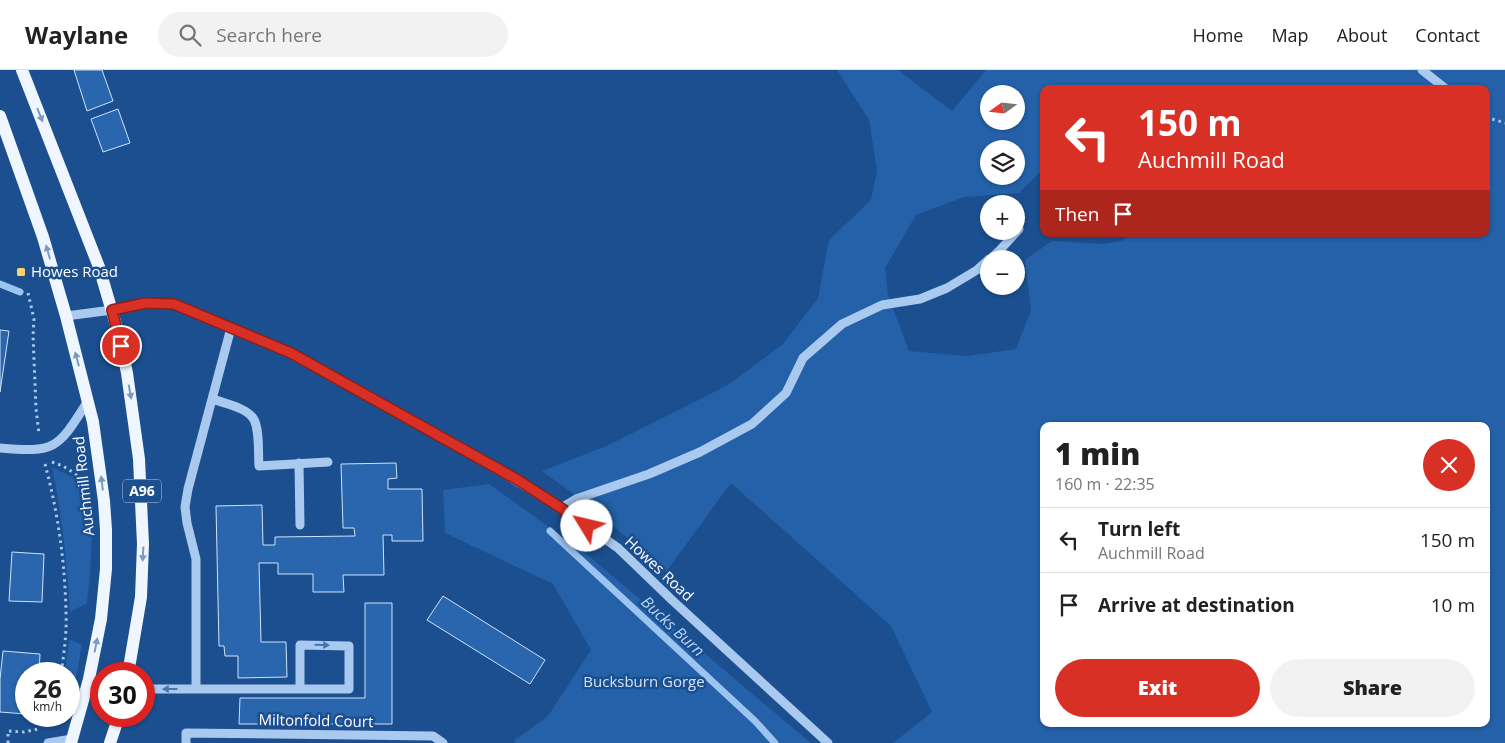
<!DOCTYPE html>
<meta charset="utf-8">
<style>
body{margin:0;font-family:"Open Sans",sans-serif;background:#f2f2f2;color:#222;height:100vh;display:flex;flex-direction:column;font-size:19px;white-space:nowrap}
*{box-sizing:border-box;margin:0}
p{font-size:16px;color:#767676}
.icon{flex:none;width:28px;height:28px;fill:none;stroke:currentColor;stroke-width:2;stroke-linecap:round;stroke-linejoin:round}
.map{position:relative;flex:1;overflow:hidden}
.details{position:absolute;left:1040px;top:352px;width:450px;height:305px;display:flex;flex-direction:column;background:#fff;border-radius:10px;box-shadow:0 1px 4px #0004}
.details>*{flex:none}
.top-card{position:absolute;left:1040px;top:15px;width:450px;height:152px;border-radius:10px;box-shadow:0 1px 4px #0004;background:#d93025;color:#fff;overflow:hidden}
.needle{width:32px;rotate:255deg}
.buttons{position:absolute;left:980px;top:15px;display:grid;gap:10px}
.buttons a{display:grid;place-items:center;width:45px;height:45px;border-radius:50%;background:#fff;box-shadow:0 1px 4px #0004;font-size:25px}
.speed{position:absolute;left:15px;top:592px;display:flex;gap:10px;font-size:25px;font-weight:700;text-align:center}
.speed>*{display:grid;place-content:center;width:65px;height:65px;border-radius:50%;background:#fff;box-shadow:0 1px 4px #0004;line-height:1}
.speed small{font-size:12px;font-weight:400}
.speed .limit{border:8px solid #d22;background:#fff;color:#111}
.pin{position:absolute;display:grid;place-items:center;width:42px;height:42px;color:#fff;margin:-21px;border:2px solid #fff;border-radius:50%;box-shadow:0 1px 5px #0007}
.me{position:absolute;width:55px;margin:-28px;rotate:306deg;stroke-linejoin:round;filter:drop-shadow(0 0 4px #0008)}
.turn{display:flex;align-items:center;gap:18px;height:105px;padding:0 15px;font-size:22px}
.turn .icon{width:65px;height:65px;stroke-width:2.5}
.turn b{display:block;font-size:35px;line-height:42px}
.then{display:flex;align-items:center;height:48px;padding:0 15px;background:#0003;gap:10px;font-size:19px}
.round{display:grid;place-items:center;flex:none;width:52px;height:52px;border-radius:26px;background:#f2f2f2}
.headline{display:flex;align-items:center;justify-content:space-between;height:85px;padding:0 15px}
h1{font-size:30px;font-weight:800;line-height:38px}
.primary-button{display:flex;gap:10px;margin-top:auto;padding:10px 15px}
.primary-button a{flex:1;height:58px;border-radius:30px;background:#d93025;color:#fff;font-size:20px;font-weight:800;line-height:58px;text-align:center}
.primary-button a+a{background:#f2f2f2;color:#222}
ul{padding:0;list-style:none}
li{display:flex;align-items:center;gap:15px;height:65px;padding:0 15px;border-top:1px solid #e0e0e0}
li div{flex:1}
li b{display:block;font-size:19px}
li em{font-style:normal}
header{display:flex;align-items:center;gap:30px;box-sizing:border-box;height:70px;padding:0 25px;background:#fff;border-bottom:1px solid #e0e0e0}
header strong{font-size:24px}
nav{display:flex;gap:28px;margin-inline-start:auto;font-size:18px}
.search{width:350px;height:45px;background:#f2f2f2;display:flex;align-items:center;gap:12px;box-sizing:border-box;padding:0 18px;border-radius:28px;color:#767676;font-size:19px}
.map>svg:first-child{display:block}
.green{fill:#2461a8;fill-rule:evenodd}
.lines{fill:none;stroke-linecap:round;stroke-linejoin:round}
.stream{stroke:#9cc4f0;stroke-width:7}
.building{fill:#2a66ad;stroke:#cfe3fa}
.path{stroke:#a9c9ee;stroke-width:3;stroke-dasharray:2.5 4;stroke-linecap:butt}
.minor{stroke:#a9c9ee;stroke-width:9}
.major{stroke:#f0f6ff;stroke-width:12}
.oneway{fill:#7b9ac1}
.oneway2{fill:#4674ac}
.route-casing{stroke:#8d1f18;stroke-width:12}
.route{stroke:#d93025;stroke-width:9}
.poi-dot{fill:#ffd166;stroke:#1b4f8f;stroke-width:2}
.labels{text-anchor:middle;stroke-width:5;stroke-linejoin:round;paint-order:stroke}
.shield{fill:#1b4f8f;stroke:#bbcadd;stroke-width:1}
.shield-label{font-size:14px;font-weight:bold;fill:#fff}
.poi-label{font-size:15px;fill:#fff;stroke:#1b4f8f;text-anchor:start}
.street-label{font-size:15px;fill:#fff;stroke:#1b4f8f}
.park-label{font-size:15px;fill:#cfe3fa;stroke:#1b4f8f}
.water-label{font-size:16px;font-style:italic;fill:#b5d3f5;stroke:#1b4f8f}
</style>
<header>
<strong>Waylane</strong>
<div class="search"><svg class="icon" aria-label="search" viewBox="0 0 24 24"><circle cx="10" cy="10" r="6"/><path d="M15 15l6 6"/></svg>Search here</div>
<nav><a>Home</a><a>Map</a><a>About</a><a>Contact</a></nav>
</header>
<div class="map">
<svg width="1505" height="673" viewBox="0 0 1505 673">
<rect width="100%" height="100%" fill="#1b4f8f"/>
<path class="green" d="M837,0H898L952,41L986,0H1505V673H893L932,642L891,556L731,413L666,502L594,439L542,401L609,375L728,315L783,274L818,228L829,170L871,130L877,101L869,50ZM1044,19H1486V164H1129L1122,171L1102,174L1052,171L1025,190L1031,240L1016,279L967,286L909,281L888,225L885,198L916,145L964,127L1019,123L1044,98ZM989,24H1016V51H989ZM989,79H1016V106H989ZM1044,356H1486V654H1044Z
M52,397C63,403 78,408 85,418C97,434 90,511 87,533L70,542C67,493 62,445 52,397Z
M489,414L584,482L811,673H515V670L548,646L591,580L553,514L445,463L443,420Z
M69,569L82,575L77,603L69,630V604H65Z"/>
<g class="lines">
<path class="stream" d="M0,214L20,222
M550,461L755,651L775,673"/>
</g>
<path class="building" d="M74,0H102L113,31L87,41Z
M118,39L130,73L103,82L91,49Z
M0,260L9,261L0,322Z
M396,393L397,408L388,409V419H422L423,471H392V465H383L384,505H343L344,522H313V504H278V493H259L261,572H286L287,607L238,608V586H225L224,576H219L216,436L262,435L263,475H275V467L355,466L354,458H343L341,394Z
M12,482L44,484L42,532L9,531Z
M443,526L545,590L530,614L427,550Z
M365,533H392V654H239L240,628H365Z
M3,581L40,584L39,604H26V644L0,642V609Z"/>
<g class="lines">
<path class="path" d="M1486,47L1505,53
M28,223L34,249L33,265L36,339L39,364
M52,392L63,396L83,409
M45,394C58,442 65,493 66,542C67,563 64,583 61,604
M44,656L55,646
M8,673V661L24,662L38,659"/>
<path class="minor" d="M1422,0L1446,19
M990,189L1000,180L1019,159
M66,246L112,240L146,233L174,234L291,283L465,380L561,438L618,478L673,531L828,673
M213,329C225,334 245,337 253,348C260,358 258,384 259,396L328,392
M0,378C57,383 58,378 88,331
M299,393L300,455
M561,438L576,429L649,404L700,382L752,354L786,323L803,288L842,254L882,235L920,229L947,218L977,200L989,189
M144,619H349V576L300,575V619
M196,619V489L187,453L185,437L188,419L231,258
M48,673L72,669
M186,673V663L433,666L443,673"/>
<path class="major" d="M22,0L99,197L118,262L127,303L139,389L143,474L141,527L128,604
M0,46L43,167L66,246L93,352L104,431L106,460V499L101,549L89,609L71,673
M110,673L119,646"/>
</g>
<defs><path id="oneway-solid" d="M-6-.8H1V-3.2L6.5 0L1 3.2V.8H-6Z" transform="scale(1.25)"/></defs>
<g class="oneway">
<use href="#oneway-solid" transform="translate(40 45) rotate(68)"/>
<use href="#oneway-solid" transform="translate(48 182) rotate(-106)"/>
<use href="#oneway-solid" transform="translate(77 289) rotate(-105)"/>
<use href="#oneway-solid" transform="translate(130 322) rotate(80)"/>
<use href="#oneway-solid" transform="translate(102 413) rotate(-97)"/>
<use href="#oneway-solid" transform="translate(143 484) rotate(93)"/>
<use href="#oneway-solid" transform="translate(96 575) rotate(-79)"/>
</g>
<g class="oneway2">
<use href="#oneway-solid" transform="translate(322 575) rotate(1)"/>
<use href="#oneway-solid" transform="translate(170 619) rotate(180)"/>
</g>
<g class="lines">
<defs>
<path id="route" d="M121,276L112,240L146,233L174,234L291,283L518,410L561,438L587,456"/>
</defs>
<use href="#route" class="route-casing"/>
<use href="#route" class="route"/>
</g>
<rect class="poi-dot" x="16" y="197" width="10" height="10" rx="2.5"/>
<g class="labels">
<rect class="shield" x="123" y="409.5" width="38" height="23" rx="4"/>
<g class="shield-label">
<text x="142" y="426">A96</text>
</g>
<g class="poi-label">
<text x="31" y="207">Howes Road</text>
</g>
<g class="street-label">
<text transform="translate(84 416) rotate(-96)" y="5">Auchmill Road</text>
<text transform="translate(659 499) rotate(43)" y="5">Howes Road</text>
<text transform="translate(316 651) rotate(1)" y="5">Miltonfold Court</text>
</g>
<g class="park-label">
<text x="644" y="617">Bucksburn Gorge</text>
</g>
<g class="water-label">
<text transform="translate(673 556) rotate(43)" y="6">Bucks Burn</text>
</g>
</g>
</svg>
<div class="buttons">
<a><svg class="needle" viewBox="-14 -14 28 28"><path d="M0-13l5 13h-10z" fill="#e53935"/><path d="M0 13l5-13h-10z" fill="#767676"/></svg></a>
<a><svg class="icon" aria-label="layers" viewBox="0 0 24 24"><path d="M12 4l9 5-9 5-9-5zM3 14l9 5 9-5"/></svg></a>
<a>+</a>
<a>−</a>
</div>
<div class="speed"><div>26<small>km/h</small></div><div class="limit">30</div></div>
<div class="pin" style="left:121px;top:276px;background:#d93025"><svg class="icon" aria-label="arrive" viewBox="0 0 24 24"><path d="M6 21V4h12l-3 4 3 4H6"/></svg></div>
<svg class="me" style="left:587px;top:456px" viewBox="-20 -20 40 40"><circle r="19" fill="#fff"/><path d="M0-13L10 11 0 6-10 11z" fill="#d93025"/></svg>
<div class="top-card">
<div class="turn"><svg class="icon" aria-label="left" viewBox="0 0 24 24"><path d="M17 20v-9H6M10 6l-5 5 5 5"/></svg><div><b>150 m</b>Auchmill Road</div></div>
<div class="then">Then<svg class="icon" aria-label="arrive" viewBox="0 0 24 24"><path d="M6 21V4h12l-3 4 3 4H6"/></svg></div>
</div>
<section class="details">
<div class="headline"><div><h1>1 min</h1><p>160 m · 22:35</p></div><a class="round" style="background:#d93025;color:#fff"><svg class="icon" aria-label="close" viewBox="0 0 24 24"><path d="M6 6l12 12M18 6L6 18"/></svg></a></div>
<ul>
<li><svg class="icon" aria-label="left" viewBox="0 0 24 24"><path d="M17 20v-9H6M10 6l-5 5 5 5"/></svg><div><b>Turn left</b><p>Auchmill Road</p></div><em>150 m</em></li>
<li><svg class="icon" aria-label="arrive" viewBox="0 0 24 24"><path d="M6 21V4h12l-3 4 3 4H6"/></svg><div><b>Arrive at destination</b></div><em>10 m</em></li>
</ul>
<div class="primary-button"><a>Exit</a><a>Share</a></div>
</section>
</div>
